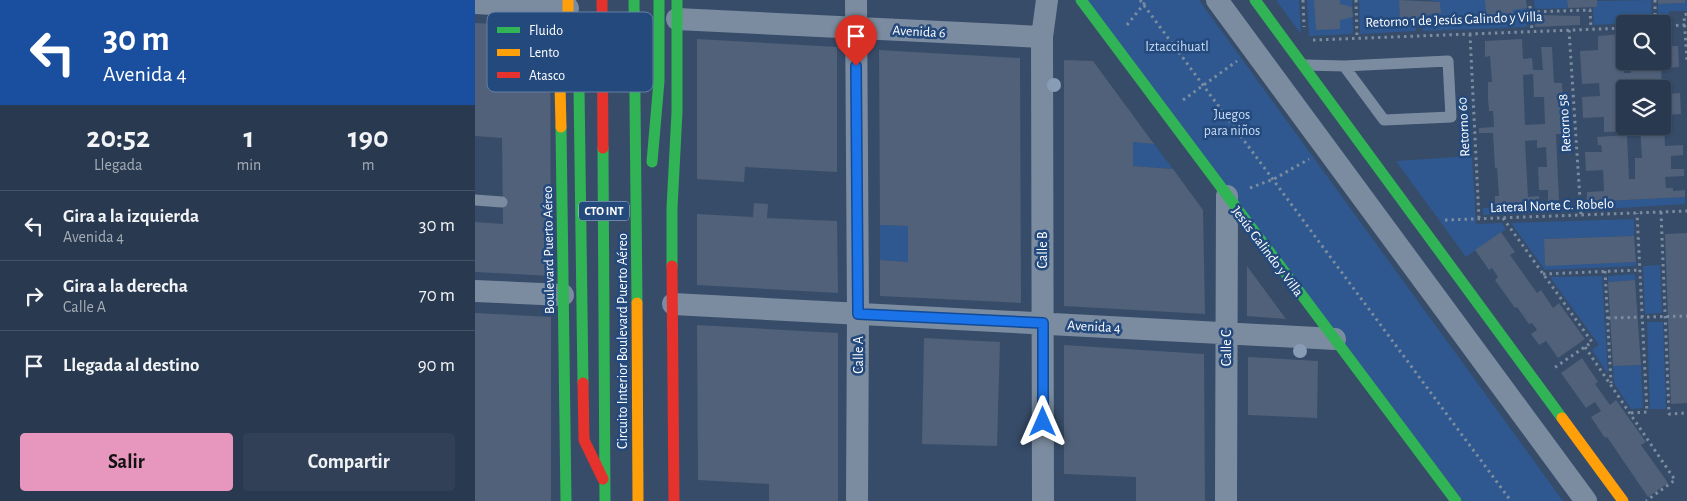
<!DOCTYPE html>
<html lang="es">
<meta charset="utf-8">
<style>
body{margin:0;font-family:"Alegreya Sans",sans-serif;background:#314056;color:#f1f3f6;height:100vh;display:flex;flex-direction:column;font-size:19px;white-space:nowrap}
*{box-sizing:border-box;margin:0}
p{font-size:16px;color:#a5acb7}
.icon{flex:none;width:28px;height:28px;fill:none;stroke:currentColor;stroke-width:2;stroke-linecap:round;stroke-linejoin:round}
.map{position:relative;flex:1;overflow:hidden}
.panel{display:flex;flex-direction:column;background:#29394f;width:475px}
.panel>*{flex:none}
.top-card{background:#1a4fa0;color:#fff;overflow:hidden}
.buttons{position:absolute;left:1141px;top:15px;display:grid;gap:10px}
.buttons a{display:grid;place-items:center;width:55px;height:55px;border-radius:5px;background:#29394f;box-shadow:0 1px 4px #0004,0 0 0 1px #455366;font-size:25px}
.pin{position:absolute;display:grid;place-items:center;width:42px;height:42px;color:#fff;margin:-51px -21px;border-radius:50% 50% 50% 0;rotate:-45deg;box-shadow:0 0 5px #0007}
.pin .icon{rotate:45deg}
.me{position:absolute;width:55px;margin:-28px;rotate:0deg;stroke-linejoin:round;filter:drop-shadow(0 0 4px #0008)}
.turn{display:flex;align-items:center;gap:18px;height:105px;padding:0 20px;font-size:22px}
.turn .icon{width:65px;height:65px;stroke-width:2.5}
.turn b{display:block;font-size:35px;line-height:42px}
.eta{display:flex;justify-content:space-evenly;align-items:center;height:85px;text-align:center}
.eta b{font-size:30px;font-weight:600;line-height:35px}
.primary-button{display:flex;gap:10px;margin-top:auto;padding:10px 20px}
.primary-button a{flex:1;height:58px;border-radius:5px;background:#e797bd;color:#111;font-size:20px;font-weight:600;line-height:58px;text-align:center}
.primary-button a+a{background:#314056;color:#f1f3f6}
ul{padding:0;list-style:none}
li{display:flex;align-items:center;gap:15px;height:70px;padding:0 20px;border-top:1px solid #455366}
li div{flex:1}
li b{display:block;font-size:19px}
li em{font-style:normal}
main{display:flex;flex:1;min-height:0}
.map>svg:first-child{display:block}
.green{fill:#2e588f}
.building{fill:#506179;fill-rule:evenodd}
.lines{fill:none;stroke-linecap:round;stroke-linejoin:round}
.path{stroke:#7c8ca0;stroke-width:3;stroke-dasharray:2.5 4;stroke-linecap:butt}
.lane{stroke:#7c8ca0;stroke-width:11}
.street{stroke:#7c8ca0;stroke-width:22}
.fast{stroke:#30b455;stroke-width:11}
.slow{stroke:#ff9f0a;stroke-width:11}
.jam{stroke:#e5322d;stroke-width:11}
.tree{fill:#889cb6}
.route-casing{stroke:#114b97;stroke-width:12}
.route{stroke:#1a73e8;stroke-width:9}
.labels{text-anchor:middle;stroke-width:5;stroke-linejoin:round;paint-order:stroke}
.shield{fill:#23497d;stroke:#bdc8d8;stroke-width:1}
.shield-label{font-size:12px;font-weight:bold;fill:#fff}
.street-label{font-size:14px;fill:#fff;stroke:#23497d}
.park-label{font-size:14px;fill:#caddf5;stroke:#23497d}
.key{fill:#23497d;stroke:#6580a4;stroke-width:1}
.key-label{font-size:14px;fill:#fff}
</style>
<main>
<section class="panel">
<div class="top-card">
<div class="turn"><svg class="icon" aria-label="left" viewBox="0 0 24 24"><path d="M17 20v-9H6M10 6l-5 5 5 5"/></svg><div><b>30 m</b>Avenida 4</div></div>
</div>
<div class="eta">
<div><b>20:52</b><p>Llegada</p></div>
<div><b>1</b><p>min</p></div>
<div><b>190</b><p>m</p></div>
</div>
<ul>
<li><svg class="icon" aria-label="left" viewBox="0 0 24 24"><path d="M17 20v-9H6M10 6l-5 5 5 5"/></svg><div><b>Gira a la izquierda</b><p>Avenida 4</p></div><em>30 m</em></li>
<li><svg class="icon" aria-label="right" viewBox="0 0 24 24"><path d="M7 20v-9h11M14 6l5 5-5 5"/></svg><div><b>Gira a la derecha</b><p>Calle A</p></div><em>70 m</em></li>
<li><svg class="icon" aria-label="arrive" viewBox="0 0 24 24"><path d="M6 21V4h12l-3 4 3 4H6"/></svg><div><b>Llegada al destino</b></div><em>90 m</em></li>
</ul>
<div class="primary-button"><a>Salir</a><a>Compartir</a></div>
</section>
<div class="map">
<svg width="1212" height="501" viewBox="0 0 1212 501">
<rect width="100%" height="100%" fill="#374c69"/>
<path class="green" d="M611,0H724L1088,501H988Z
M801,0H824L826,34Z
M832,0H877L878,34L834,36Z
M884,0H924L925,26L941,25V31L885,34Z
M953,0H1051L1052,27L948,31V25L952,15L966,13L965,2Z
M1059,0H1092L1093,8L1060,9Z
M1176,0L1177,22L1119,25L1118,7L1122,1Z
M1210,0H1212V11H1194V22H1183V4L1209,3Z
M658,142L679,144L698,169L658,166Z
M997,156L1001,224L1027,223L1031,229L991,257L921,161Z
M1210,197V204L1113,210L1112,202Z
M1093,203L1094,211L1008,215V208Z
M1159,219V236L1069,239L1070,265L1161,262V266L1070,270L1036,223Z
M405,225L433,226V262L405,260Z
M1185,265L1187,313L1170,314L1168,266Z
M1160,274V280L1133,282V276Z
M1127,276L1133,374L1117,350L1124,345L1075,277Z
M1172,322H1188L1191,409H1175Z
M1166,365L1168,408L1156,409L1139,383L1138,366Z"/>
<path class="building" d="M839,0H865V4L877,7L878,17L865,20V29L841,30Z
M924,0L965,2L966,13L952,15L953,25L925,26Z
M1010,0H1051L1052,8L1038,10V19L1012,21Z
M1092,0H1122V7L1093,8Z
M1183,0H1210V3L1183,4Z
M1063,15L1105,16V25L1060,27V22H1063Z
M0,23L75,27L76,276L0,272V222L28,224L27,138L0,136Z
M1147,34L1149,73H1156V70H1162L1161,61H1188V46H1203L1204,67L1186,68L1187,89H1163V81H1157V89H1150V126H1159V131L1129,132V117L1108,118L1107,97L1125,96L1124,83L1107,84L1105,51L1123,50V36Z
M222,39L362,47V172L270,167L269,182L222,179Z
M1047,39L1048,59L1057,58L1058,70H1068L1066,47H1077L1079,83H1087L1090,134H1081L1084,200L1073,201V190H1064L1063,167H1072L1071,147L1062,148V140L1050,141L1053,197L1064,196V205L1020,207V196H1024L1022,168H1020L1018,133H1004V128L1019,127L1018,111H1014L1013,99V82H1017L1015,56L1010,57V41ZM1058,74L1059,97H1069L1070,124L1050,125L1048,75Z
M404,50L545,58L546,303L405,296V260L433,262V226L405,225Z
M589,60L618,61L679,144L658,142V166L698,169L728,210L730,314L589,306Z
M1205,93L1206,114L1189,115L1190,146L1208,145V155L1196,156V169H1209V176L1190,177L1191,188H1198V191L1210,190V197L1112,202V192L1129,191L1128,170L1111,171L1110,152H1127L1126,145H1123L1122,137L1152,135L1154,179H1160V158H1167L1165,126H1188V94Z
M279,203L293,204L292,218L362,221L363,293L222,285V214L278,217Z
M1026,232L1040,252L1035,255L1062,293L1066,290L1078,308L1084,303L1110,339L1083,358L1071,341L1064,345L1056,334L1062,330L1057,323L1054,324L1042,307L1040,308L1020,280L1023,277L1017,268L1014,270L1000,250Z
M1212,233V403L1196,404L1190,234Z
M1159,236L1161,262L1070,266L1069,239Z
M772,266L811,319L772,316Z
M1160,280L1166,365L1138,366L1133,282Z
M0,313L76,317V501H0Z
M222,325L363,333V501H294V484L223,480Z
M449,338L525,342L522,446L447,444Z
M589,345L729,354L730,501H661V477L589,474Z
M773,357L843,361L842,418L773,415Z
M1107,358L1123,382L1120,384L1135,405L1141,400L1171,442L1166,445L1193,483L1173,497L1132,437L1130,438L1116,417L1126,411L1120,402L1111,408L1086,373Z"/>
<g class="lines">
<path class="path" d="M665,0L1036,501
M828,0L829,27
M881,0L882,38
M1180,0V24
M1055,6L1057,31
M1056,12L1115,10L1116,29
M1212,14L1209,15L1212,61
M652,25L672,0
M1188,26L1210,25
M1094,30L1106,215
M995,34L1004,219
M838,40L1150,28
M708,100L762,61
M775,188L799,179L834,159
M1186,212L1194,414L1212,413
M1028,218L1117,342L1079,368
M970,220L1212,211
M1130,271L1136,383
M1068,274L1165,270
M1133,318L1212,316
M1110,347L1200,480L1171,501
M1156,413L1172,412L1162,213"/>
<path class="lane" d="M831,65L869,66L973,61L976,117L909,120L869,66
M0,200L27,202"/>
<path class="street" d="M381,0L383,314L382,501
M742,0L1111,501
M0,3L93,8
M202,19L567,37
M0,291L88,295
M198,304L860,339
M568,501L567,37L572,0
M751,501L752,196"/>
<path class="fast" d="M159,0L162,303
M606,0L981,501
M780,0L1087,418
M93,52L104,87L108,383
M86,127L91,501
M128,148L130,501
M177,162L184,81V0
M197,266V208L202,112V0"/>
<path class="slow" d="M86,127L85,85L93,52V0
M162,303L163,501
M1087,418L1148,501"/>
<path class="jam" d="M127,0L128,148
M197,266L199,501
M108,383L109,440L128,479"/>
</g>
<g class="tree">
<circle cx="579" cy="85" r="7"/>
<circle cx="825" cy="351" r="7"/>
</g>
<g class="lines">
<defs>
<path id="route" d="M381,66L383,314L568,323V422"/>
</defs>
<use href="#route" class="route-casing"/>
<use href="#route" class="route"/>
</g>
<g class="labels">
<rect class="shield" x="104" y="201.5" width="50" height="19" rx="4"/>
<g class="shield-label">
<text x="129" y="215">CTO INT</text>
</g>
<g class="street-label">
<text transform="translate(979 19) rotate(-2)" y="5">Retorno 1 de Jesús Galindo y Villa</text>
<text transform="translate(444 31) rotate(3)" y="5">Avenida 6</text>
<text transform="translate(1089 123) rotate(-94)" y="5">Retorno 58</text>
<text transform="translate(988 127) rotate(-93)" y="5">Retorno 60</text>
<text transform="translate(1077 205) rotate(-2)" y="5">Lateral Norte C. Robelo</text>
<text transform="translate(73 250) rotate(-91)" y="5">Boulevard Puerto Aéreo</text>
<text transform="translate(567 250) rotate(-90)" y="5">Calle B</text>
<text transform="translate(793 251) rotate(53)" y="5">Jesús Galindo y Villa</text>
<text transform="translate(619 326) rotate(3)" y="5">Avenida 4</text>
<text transform="translate(147 341) rotate(-90)" y="5">Circuito Interior Boulevard Puerto Aéreo</text>
<text transform="translate(751 348) rotate(-90)" y="5">Calle C</text>
<text transform="translate(383 355) rotate(-90)" y="5">Calle A</text>
</g>
<g class="park-label">
<text x="702" y="51">Iztaccihuatl</text>
<text x="757" y="119">Juegos<tspan x="757" dy="16">para niños</tspan></text>
</g>
</g>
<rect x="12" y="12" width="166" height="80" rx="8" class="key"/>
<rect x="22" y="27" width="23" height="6" fill="#30b455"/>
<rect x="22" y="49" width="23" height="7" fill="#ff9f0a"/>
<rect x="22" y="72" width="23" height="6" fill="#e5322d"/>
<g class="key-label">
<text x="54" y="35">Fluido</text>
<text x="54" y="57">Lento</text>
<text x="54" y="80">Atasco</text>
</g>
</svg>
<div class="buttons">
<a><svg class="icon" aria-label="search" viewBox="0 0 24 24"><circle cx="10" cy="10" r="6"/><path d="M15 15l6 6"/></svg></a>
<a><svg class="icon" aria-label="layers" viewBox="0 0 24 24"><path d="M12 4l9 5-9 5-9-5zM3 14l9 5 9-5"/></svg></a>
</div>
<div class="pin" style="left:381px;top:66px;background:#d93025"><svg class="icon" aria-label="arrive" viewBox="0 0 24 24"><path d="M6 21V4h12l-3 4 3 4H6"/></svg></div>
<svg class="me" style="left:568px;top:422px" viewBox="-20 -20 40 40"><path d="M0-17L14 15 0 8-14 15z" fill="#1a73e8" stroke="#fff" stroke-width="4"/></svg>
</div>
</main>
